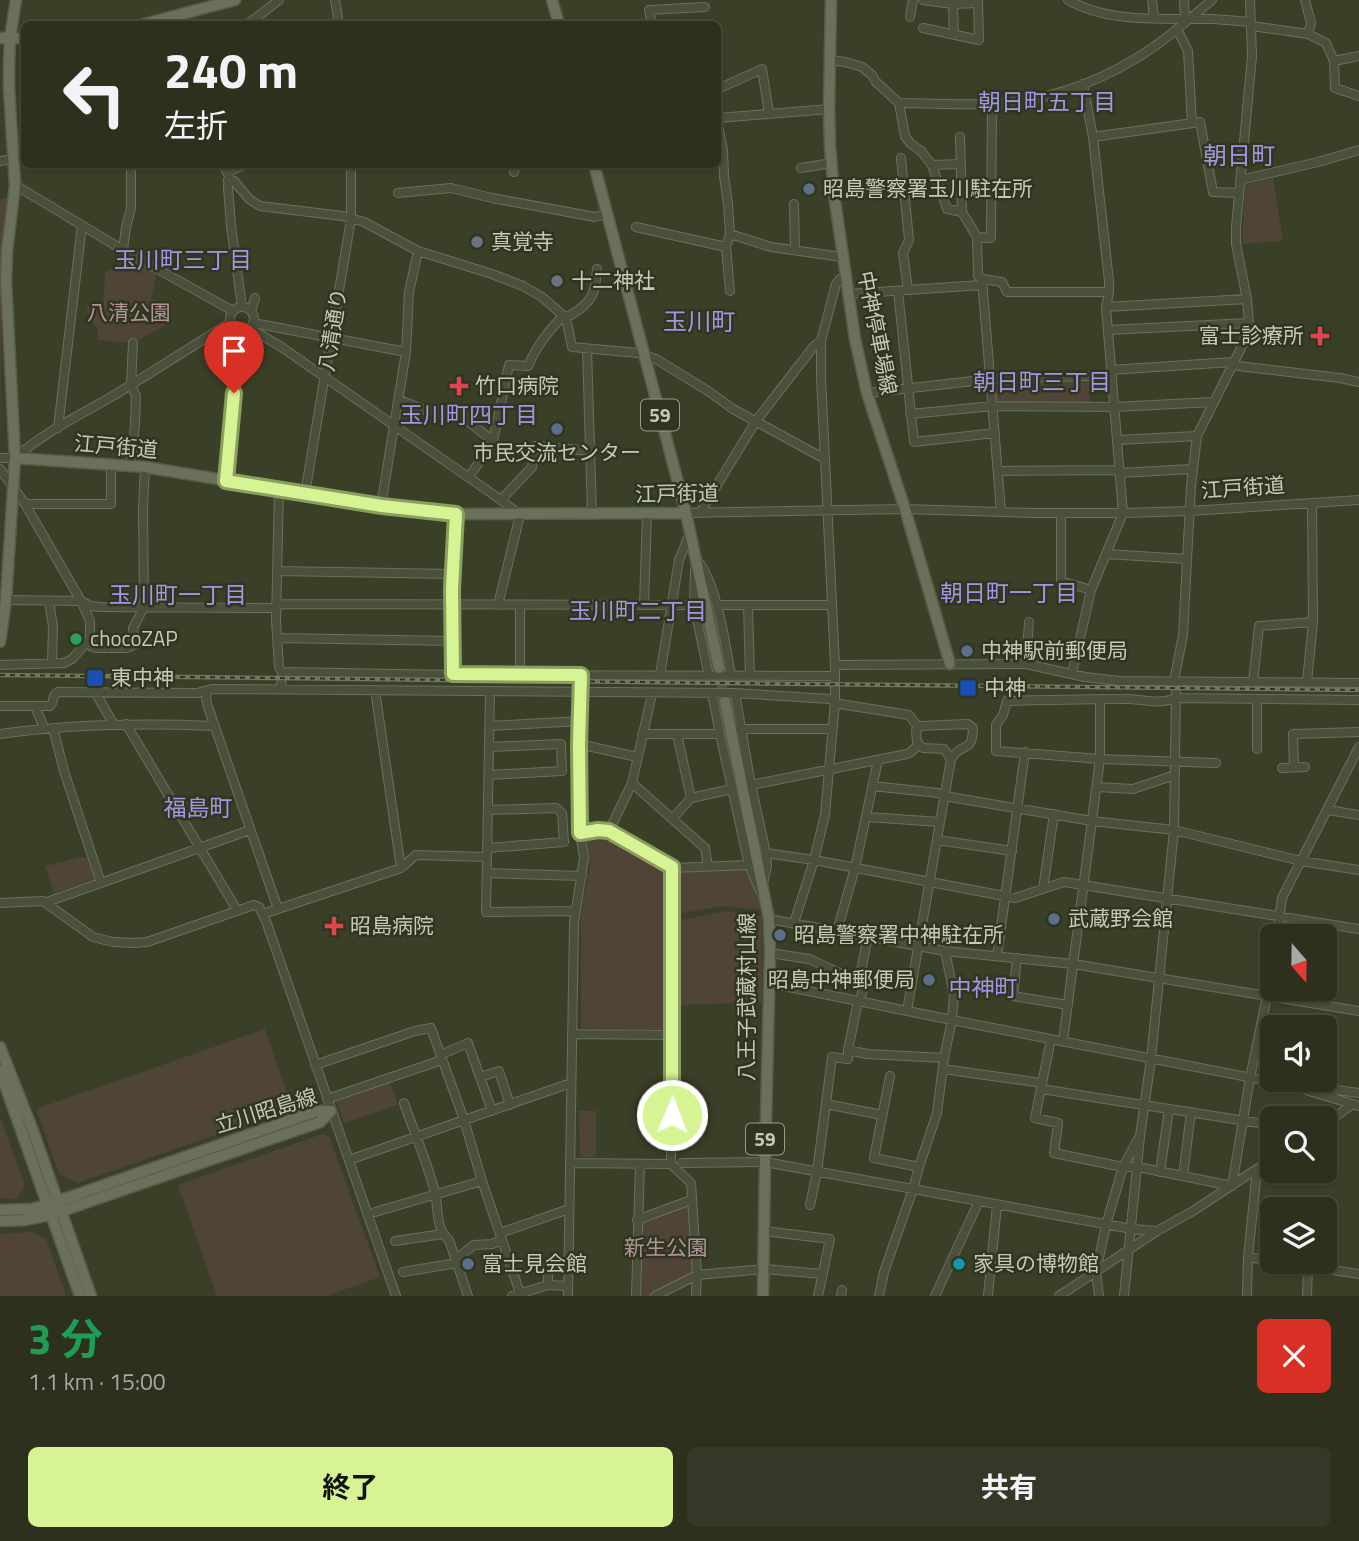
<!DOCTYPE html>
<html lang="ja">
<meta charset="utf-8">
<style>
body{margin:0;font-family:"Titillium Web","Noto Sans JP",sans-serif;background:#343826;color:#f1f3f6;height:100vh;display:flex;flex-direction:column;font-size:26px;white-space:nowrap}
*{box-sizing:border-box;margin:0}
p{font-size:23px;color:#a6a9a4}
.icon{flex:none;width:38px;height:38px;fill:none;stroke:currentColor;stroke-width:2;stroke-linecap:round;stroke-linejoin:round}
.map{position:relative;height:1296px;overflow:hidden}
.panel{display:flex;flex-direction:column;background:#2c301d;flex:1}
.panel>*{flex:none}
.banner{position:absolute;left:21px;top:21px;width:700px;height:147px;border-radius:10px;box-shadow:0 2px 5px #0004,0 0 0 2px #484b3b;background:#2c301d;color:#f1f3f6;overflow:hidden}
.needle{width:46px;rotate:160deg}
.controls{position:absolute;left:1260px;top:924px;display:grid;gap:14px}
.controls a{display:grid;place-items:center;width:77px;height:77px;border-radius:10px;background:#2c301d;box-shadow:0 2px 5px #0004,0 0 0 2px #484b3b;font-size:35px}
.pin{position:absolute;display:grid;place-items:center;width:60px;height:60px;color:#fff;margin:-72px -30px;border-radius:50% 50% 50% 0;rotate:-45deg;box-shadow:0 0 7px #0007}
.pin .icon{rotate:45deg}
.me{position:absolute;width:77px;margin:-38px;rotate:1deg;stroke-linejoin:round;filter:drop-shadow(0 0 5px #0008)}
.turn{display:flex;align-items:center;gap:24px;height:147px;padding:0 28px;font-size:32px}
.turn .icon{width:91px;height:91px;stroke-width:2.5}
.turn b{display:block;font-size:49px;line-height:60px}
.round{display:grid;place-items:center;flex:none;width:74px;height:74px;border-radius:10px;background:#343826}
.overview{display:flex;align-items:center;justify-content:space-between;height:119px;padding:0 28px}
h1{font-size:42px;font-weight:700;line-height:52px;color:#1e9e55}
.primary-button{display:flex;gap:14px;margin-top:auto;padding:14px 28px}
.primary-button a{flex:1;height:80px;border-radius:10px;background:#d6f493;color:#111;font-size:28px;font-weight:700;line-height:80px;text-align:center}
.primary-button a+a{background:#343826;color:#f1f3f6}
.map>svg:first-child{display:block}
.green{fill:#4f4435}
.lines{fill:none;stroke-linecap:round;stroke-linejoin:round}
.major-tunnel{stroke:#4f553d;stroke-width:10;stroke-dasharray:10 5;stroke-linecap:butt}
.minor-casing{stroke:#6a705c;stroke-width:10}
.major-casing{stroke:#565c48;stroke-width:13}
.minor{stroke:#4a503b;stroke-width:8}
.major{stroke:#6a7059;stroke-width:10}
.rail-casing{stroke:#70775d;stroke-width:4.5}
.rail{stroke:#2f3520;stroke-width:2;stroke-dasharray:5;stroke-linecap:butt}
.route-casing{stroke:#8b9f60;stroke-width:18}
.route{stroke:#d6f493;stroke-width:12}
.service-dot{fill:#5c6f8a;stroke:#2f3520;stroke-width:2.5}
.worship-dot{fill:#6b7280;stroke:#2f3520;stroke-width:2.5}
.health-dot{fill:#e0444e;stroke:#2f3520;stroke-width:2.5}
.leisure-dot{fill:#2e9e5b;stroke:#2f3520;stroke-width:2.5}
.transit-dot{fill:#1a4fb4;stroke:#2f3520;stroke-width:2.5}
.culture-dot{fill:#0f9aa8;stroke:#2f3520;stroke-width:2.5}
.labels{text-anchor:middle;stroke-width:5;stroke-linejoin:round;paint-order:stroke}
.shield{fill:#2f3520;stroke:#989d8a;stroke-width:2}
.shield-label{font-size:19px;font-weight:bold;fill:#c5cab8}
.poi-label{font-size:21px;fill:#c5cab8;stroke:#2f3520;text-anchor:start}
.park-label{font-size:21px;fill:#b39496;stroke:#2f3520}
.street-label{font-size:21px;fill:#c5cab8;stroke:#2f3520}
.neighbourhood-label{font-size:23px;fill:#a097e0;stroke:#2f3520}
.quarter-label{font-size:24px;fill:#a097e0;stroke:#2f3520}
</style>
<div class="map">
<svg width="1359" height="1296" viewBox="0 0 1359 1296">
<rect width="100%" height="100%" fill="#3a4027"/>
<path class="green" d="M1273,178L1283,241L1242,244L1245,185Z
M7,198L2,251L0,447V199Z
M122,253L157,272L151,299L165,303V315L169,323L133,343L97,340L98,330L89,316L86,308H103L105,273L120,263Z
M1089,377L1090,405L995,403L993,380Z
M604,836L667,870L666,1030L581,1028V912L590,865L586,839Z
M82,857L89,858L94,879L92,881L54,893L45,866Z
M745,869L762,905V910L724,906L677,914L679,872Z
M725,911L762,916V1002L679,1005V921Z
M265,1029L292,1108L78,1183L59,1174L36,1109Z
M390,1081L398,1105L344,1123L336,1100Z
M579,1111H596V1157H580Z
M0,1117L25,1185L17,1199L0,1198Z
M322,1134L329,1136L380,1277L326,1296H217L178,1185Z
M688,1206L694,1274L649,1296H640L639,1222Z
M31,1232L46,1239L66,1296H0V1234Z"/>
<g class="lines">
<path class="major-tunnel" d="M719,668L725,702"/>
<defs>
<path id="minor" d="M335,0L339,24
M923,0L953,4L978,3
M1068,0C1109,24 1167,18 1213,19C1226,20 1239,21 1251,22
M1152,0L1154,18
M1184,0L1185,19
M1305,0L1311,23L1308,34
M953,4L954,35
M910,17L913,0
M248,24L279,0
M652,24L649,10L705,7
M1252,26L1308,34L1326,43L1334,61L1335,88L1359,96
M923,28L979,40L978,0
M1177,29L1188,51L1192,123
M830,60L845,62L862,67L872,75L876,82L899,103L905,136L910,143L921,151L932,165L947,209L962,212L977,237L978,276L982,279L1001,512
M1334,61L1359,56
M718,89L762,69L769,113
M899,103C929,103 960,105 991,104C1041,102 1092,85 1135,59C1162,43 1187,21 1212,0
M718,118L829,109
M718,126L723,150L724,176L728,204L730,234L726,247L730,291
M960,137L962,212
M1093,137L1200,122L1213,192L1239,193
M901,158L909,240L903,253L908,290
M0,161L14,159
M223,164L229,176L228,187L231,226L242,307
M932,165L961,164
M801,168L832,163
M228,172L246,164
M514,172L515,164
M228,180L234,181L249,199L260,206L342,216L364,222L418,251L492,274L523,286L542,297L566,318L572,347L638,353L656,359L708,391L733,409L825,459
M1240,180L1318,162L1359,150
M15,185L123,250L233,311
M398,193L451,188L492,198L595,217L607,214
M794,204L795,250
M636,227L726,247
M730,234L771,247L842,257
M977,237L991,238L992,104
M123,250L126,227L131,208V164
M982,279L1002,282L1007,292H1109
M898,291L914,442L995,433
M848,294L982,285
M1106,307L1247,299
M230 319a12 12 0 1 1 24 0a12 12 0 1 1-24 0Z
M251,311L255,298
M253,323L406,352
M249,328L280,346L501,500L520,515L498,605
M1108,330L1249,323
M587,349L592,514
M1111,370L1232,362L1238,366L1340,378L1359,382
M867,393L991,379L1112,375
M399,400L428,411L460,415L493,441
M910,414L993,406L1114,407L1213,402
M58,428L82,225
M1117,440L1197,436
M0,458H15C43,433 78,416 111,397C151,373 191,347 231,322
M130,466L135,425L136,396L131,385L133,343
M0,469L25,504L81,601L91,606L100,607L276,608
M999,471L1120,470
M1120,473L1192,469
M469,477L493,441L509,365L528,366C537,346 546,334 561,318C572,317 589,304 593,293C596,286 596,277 597,269
M226,481L239,330
M279,490L276,621L279,667L282,672L281,689
M305,494L351,219V164
M501,500L532,467L535,446L591,451
M25,504H111V465
M381,506L406,352L409,292L418,251
M686,513L905,509L1032,513H1123L1190,511L1359,500
M700,513L756,421L814,346L821,341
M1061,513V581L1091,590
M1106,554L1187,559
M696,559C716,578 726,647 731,676
M695,569L694,605L709,676
M277,571L453,574
M6,600L81,601L90,621V639L92,647L96,648H127L134,645L133,628L144,607L143,507L145,467
M49,601L53,627L52,663
M276,604L694,605
M644,605L647,514
M717,605H831
M748,605L750,676
M278,638L453,641
M1026,664L1029,622
M0,665L64,663L72,659L90,639
M835,665L1026,664L1085,677L1119,681L1359,683
M282,672L453,675L835,676
M520,674V605
M1072,674L1091,590L1123,513L1106,307L1109,292V281L1093,137L1083,84
M453,675L452,589L456,514
M660,675L679,560L690,533
M1253,682L1259,626L1313,622
M1307,682L1313,622L1312,503
M375,690L401,868
M207,691L206,699L208,707L278,909
M490,691L486,912L575,911
M95,692L114,725
M712,693L720,734L749,865L760,891
M735,693L751,785L766,853L767,866L763,883
M1257,699V749
M0,706H50C55,702 51,695 58,692L197,693L212,689L735,693L830,699L840,704L909,715L918,727
M35,706L44,728
M126,724L237,910
M968,724L973,728C972,755 963,740 951,759L944,749L923,748L917,742L916,730L920,726Z
M489,726L580,721
M53,728L64,771L101,883
M740,729H832
M0,734C71,724 143,723 215,726
M642,734H720
M677,734L691,798L732,789
M579,744L637,757
M1216,763L1100,759L996,751V725L1003,715L1007,701C1046,700 1086,699 1126,699C1141,699 1161,705 1175,698L1359,700
M1294,767L1293,734L1359,732
M1282,768L1305,767
M489,775L562,771L561,744L489,747
M632,783L705,848L708,867
M751,785L907,754L911,752L918,745
M872,786L938,793L944,796L1092,821L1174,830L1301,861L1359,870
M1097,787L1133,789L1175,775
M1328,810L1359,815
M867,817L940,822
M672,819L691,798
M609,831L632,783L652,694
M580,833L598,829L609,831L672,868L749,865
M937,840L1012,851
M487,848L564,842L562,813L556,808L488,810
M766,853L814,860L1015,898L1064,882L1359,929
M487,873L582,876
M1043,889L1054,814
M47,902L250,830
M0,903L43,901L93,937L113,942L133,943L147,942L254,905L259,907L266,921L396,1296
M263,914L401,868L416,855L487,857
M769,919L945,951L1073,964L1359,1011
M794,923L814,860L825,815L835,702V665L821,377V341L836,284L840,279L845,277
M837,931L855,868L878,760
M1277,936L1282,898L1359,747
M770,953L809,959L864,984L860,1002
M997,956L1025,752
M1017,958L1013,996L1068,1005
M859,982L868,936
M769,983L952,1020L1289,1085L1359,1106
M907,1011L951,759
M572,1034L673,1035
M1051,1039L1035,1118L1058,1123L1054,1153L1123,1167H1138L1232,1186L1250,1078L1267,996L1272,965
M1063,1041L1100,759V699
M848,1050L867,1054L944,1058
M440,1055L468,1043L492,1111
M315,1065L415,1031L431,1028L464,1120L482,1181L521,1296
M943,1069L1042,1083
M890,1076L874,1158L919,1167
M480,1077L499,1071L510,1105
M1041,1089L1272,1125
M1326,1096L1337,1090L1359,1093
M327,1099L442,1060
M404,1103C414,1132 428,1164 435,1193C439,1210 435,1228 449,1240L468,1296
M826,1104L882,1115
M1325,1124L1353,1104
M349,1160L571,1083
M570,1163L671,1164L672,868
M682,1163L765,1162L1132,1229L1157,1231
M671,1164L691,1183L697,1275L696,1296
M1160,1172L1169,1109
M1183,1176L1191,1112
M810,1205L817,1172L832,1057L848,1059V1050L858,1001
M375,1212L482,1181
M637,1220L691,1200
M764,1231L830,1239L818,1296
M500,1233L569,1209
M395,1241L443,1234
M1248,1257L1272,1261
M456,1259L474,1245L492,1244L502,1240
M1280,1262L1359,1274
M403,1272L457,1263
M548,1285V1265
M512,1296L548,1285L568,1286
M568,1296L574,923L584,858L580,833L579,744L581,675
M636,1296L640,1164
M655,1296L697,1275L764,1269L823,1274
M841,1296L842,1290
M879,1296L884,1272L913,1189L919,1167L937,1113L944,1058L952,1020L954,995L945,951
M935,1296L979,1201
M988,1296L997,1205
M1059,1296L1157,1231L1193,1211L1272,1159
M1099,1296L1096,1272L1106,1225L1123,1167L1138,1139
M1124,1296L1140,1136L1151,1059L1174,830L1176,691L1174,681L1183,635L1191,486L1197,436L1243,344L1249,323L1247,299L1236,244V227L1252,56L1250,0
M1247,1296L1248,1257L1257,1170
M1307,1296L1308,1266"/>
<path id="major" d="M552,0L559,24
M831,0L829,109L830,146L834,194L855,339L867,393L905,509L950,664
M144,24L235,0
M0,38H24
M594,164L686,513L719,668
M15,458L145,467L381,506L456,514L686,513
M0,642L6,600L15,458L6,281L7,251L15,185L9,89V63L10,38L16,0
M725,702L769,919L770,953L765,1162L763,1296
M0,1047L33,1131L91,1296
M0,1071L80,1296
M0,1210L31,1209L47,1205L317,1111H331
M0,1221L25,1220L50,1215L320,1122L331,1111"/>
</defs>
<use href="#minor" class="minor-casing"/>
<use href="#major" class="major-casing"/>
<use href="#minor" class="minor"/>
<use href="#major" class="major"/>
<defs>
<path id="rail" d="M0,675L1359,690"/>
</defs>
<use href="#rail" class="rail-casing"/>
<use href="#rail" class="rail"/>
</g>
<g class="lines">
<defs>
<path id="route" d="M234,393L226,481L382,506L456,514L452,589L453,674L581,675L579,744L580,833L598,830L609,831L672,867V1115"/>
</defs>
<use href="#route" class="route-casing"/>
<use href="#route" class="route"/>
</g>
<g class="service-dot">
<circle cx="809" cy="189" r="7"/>
<circle cx="557" cy="429" r="7"/>
<circle cx="967" cy="651" r="7"/>
<circle cx="1054" cy="919" r="7"/>
<circle cx="780" cy="935" r="7"/>
<circle cx="929" cy="980" r="7"/>
<circle cx="468" cy="1264" r="7"/>
</g>
<g class="worship-dot">
<circle cx="477" cy="242" r="7"/>
<circle cx="557" cy="281" r="7"/>
</g>
<g class="health-dot">
<path d="M1316.5 325.5h7v7h7v7h-7v7h-7v-7h-7v-7h7z"/>
<path d="M455.5 375.5h7v7h7v7h-7v7h-7v-7h-7v-7h7z"/>
<path d="M330.5 915.5h7v7h7v7h-7v7h-7v-7h-7v-7h7z"/>
</g>
<circle class="leisure-dot" cx="76" cy="639" r="7"/>
<g class="transit-dot">
<rect x="86" y="669" width="18" height="18" rx="3.5"/>
<rect x="959" y="679" width="18" height="18" rx="3.5"/>
</g>
<circle class="culture-dot" cx="959" cy="1264" r="7"/>
<g class="labels">
<g class="shield">
<rect x="641" y="399.5" width="38" height="31" rx="5"/>
<rect x="746" y="1123.5" width="38" height="31" rx="5"/>
</g>
<g class="shield-label">
<text x="660" y="422">59</text>
<text x="765" y="1146">59</text>
</g>
<g class="poi-label">
<text x="823" y="196">昭島警察署玉川駐在所</text>
<text x="491" y="249">真覚寺</text>
<text x="571" y="288">十二神社</text>
<text x="1304" y="343" text-anchor="end">富士診療所</text>
<text x="475" y="393">竹口病院</text>
<text x="557" y="460" text-anchor="middle">市民交流センター</text>
<text x="90" y="646">chocoZAP</text>
<text x="981" y="658">中神駅前郵便局</text>
<text x="111" y="685">東中神</text>
<text x="984" y="695">中神</text>
<text x="1068" y="926">武蔵野会館</text>
<text x="350" y="933">昭島病院</text>
<text x="794" y="942">昭島警察署中神駐在所</text>
<text x="915" y="987" text-anchor="end">昭島中神郵便局</text>
<text x="482" y="1271">富士見会館</text>
<text x="973" y="1271">家具の博物館</text>
</g>
<g class="park-label">
<text x="129" y="320">八清公園</text>
<text x="666" y="1255">新生公園</text>
</g>
<g class="street-label">
<text transform="translate(333 330) rotate(-81)" y="7">八清通り</text>
<text transform="translate(877 333) rotate(79)" y="7">中神停車場線</text>
<text transform="translate(116 447) rotate(5)" y="7">江戸街道</text>
<text transform="translate(1243 488) rotate(-4)" y="7">江戸街道</text>
<text transform="translate(677 494) rotate(-1)" y="7">江戸街道</text>
<text transform="translate(747 997) rotate(-90)" y="7">八王子武蔵村山線</text>
<text transform="translate(266 1111) rotate(-17)" y="7">立川昭島線</text>
</g>
<g class="neighbourhood-label">
<text x="1047" y="110">朝日町五丁目</text>
<text x="183" y="268">玉川町三丁目</text>
<text x="1042" y="390">朝日町三丁目</text>
<text x="469" y="423">玉川町四丁目</text>
<text x="1009" y="601">朝日町一丁目</text>
<text x="178" y="603">玉川町一丁目</text>
<text x="638" y="619">玉川町二丁目</text>
<text x="198" y="816">福島町</text>
<text x="983" y="996">中神町</text>
</g>
<g class="quarter-label">
<text x="1239" y="164">朝日町</text>
<text x="699" y="330">玉川町</text>
</g>
</g>
</svg>
<div class="controls">
<a><svg class="needle" viewBox="-14 -14 28 28"><path d="M0-13l5 13h-10z" fill="#e53935"/><path d="M0 13l5-13h-10z" fill="#a6a9a4"/></svg></a>
<a><svg class="icon" aria-label="sound" viewBox="0 0 24 24"><path d="M4 9h4l5-4v14l-5-4H4zM17 9q2 3 0 6"/></svg></a>
<a><svg class="icon" aria-label="search" viewBox="0 0 24 24"><circle cx="10" cy="10" r="6"/><path d="M15 15l6 6"/></svg></a>
<a><svg class="icon" aria-label="layers" viewBox="0 0 24 24"><path d="M12 4l9 5-9 5-9-5zM3 14l9 5 9-5"/></svg></a>
</div>
<div class="pin" style="left:234px;top:393px;background:#d93025"><svg class="icon" aria-label="arrive" viewBox="0 0 24 24"><path d="M6 21V4h12l-3 4 3 4H6"/></svg></div>
<svg class="me" style="left:672px;top:1115px" viewBox="-20 -20 40 40"><circle r="17" fill="#d6f493" stroke="#fff" stroke-width="3"/><path d="M0-11L8 9 0 5-8 9z" fill="#fff"/></svg>
<div class="banner">
<div class="turn"><svg class="icon" aria-label="left" viewBox="0 0 24 24"><path d="M17 20v-9H6M10 6l-5 5 5 5"/></svg><div><b>240 m</b>左折</div></div>
</div>
</div>
<section class="panel">
<div class="overview"><div><h1>3 分</h1><p>1.1 km · 15:00</p></div><a class="round" style="background:#d93025;color:#fff"><svg class="icon" aria-label="close" viewBox="0 0 24 24"><path d="M6 6l12 12M18 6L6 18"/></svg></a></div>
<div class="primary-button"><a>終了</a><a>共有</a></div>
</section>
